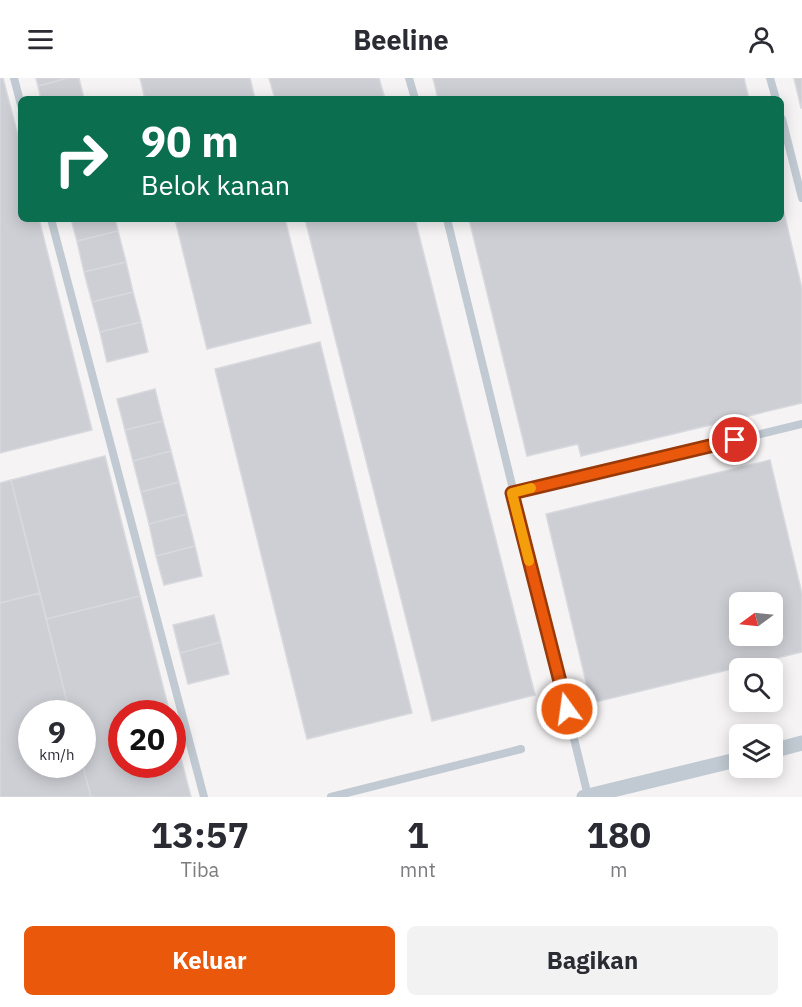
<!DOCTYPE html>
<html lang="id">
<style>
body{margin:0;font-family:"IBM Plex Sans",sans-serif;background:#f2f2f3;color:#2b2b33;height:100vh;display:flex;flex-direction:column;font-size:22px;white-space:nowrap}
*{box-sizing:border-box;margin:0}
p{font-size:20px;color:#7c7c81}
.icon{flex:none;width:33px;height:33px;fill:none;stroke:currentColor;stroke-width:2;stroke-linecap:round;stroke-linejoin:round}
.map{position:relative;height:719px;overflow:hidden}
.panel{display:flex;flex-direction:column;background:#fff;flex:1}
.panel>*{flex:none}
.guide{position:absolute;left:18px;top:18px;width:766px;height:126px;border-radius:9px;box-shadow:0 3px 15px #0003;background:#0b6e4f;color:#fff;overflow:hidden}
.needle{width:39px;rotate:255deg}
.tools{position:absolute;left:729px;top:514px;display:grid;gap:12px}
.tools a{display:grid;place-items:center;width:54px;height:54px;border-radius:9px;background:#fff;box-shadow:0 3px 15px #0003;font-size:30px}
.speed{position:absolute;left:18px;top:622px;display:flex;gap:12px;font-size:30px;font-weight:700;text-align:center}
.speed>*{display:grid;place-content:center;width:78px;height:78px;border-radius:50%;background:#fff;box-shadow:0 3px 15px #0003;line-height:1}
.speed small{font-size:15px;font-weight:400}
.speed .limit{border:9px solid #d22;background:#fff;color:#111}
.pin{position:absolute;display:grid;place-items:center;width:51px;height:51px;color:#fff;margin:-26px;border:3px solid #fff;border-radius:50%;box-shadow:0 2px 6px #0007}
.me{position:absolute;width:66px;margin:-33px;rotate:346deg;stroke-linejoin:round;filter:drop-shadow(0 0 4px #0008)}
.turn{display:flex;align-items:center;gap:21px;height:126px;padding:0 24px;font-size:27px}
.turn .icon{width:78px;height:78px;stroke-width:2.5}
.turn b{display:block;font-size:42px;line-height:51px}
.eta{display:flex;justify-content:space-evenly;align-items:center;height:102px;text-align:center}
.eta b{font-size:36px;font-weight:800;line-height:42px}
.primary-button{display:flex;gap:12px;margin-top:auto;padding:12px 24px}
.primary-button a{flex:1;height:69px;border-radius:9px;background:#ea580c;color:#fff;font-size:24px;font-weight:800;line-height:69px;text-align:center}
.primary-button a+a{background:#f2f2f3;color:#2b2b33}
header{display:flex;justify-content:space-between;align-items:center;height:78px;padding:0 24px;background:#fff;font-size:27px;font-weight:800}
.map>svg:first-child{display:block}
.building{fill:#cdcfd5;stroke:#d7d9de;stroke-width:1.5;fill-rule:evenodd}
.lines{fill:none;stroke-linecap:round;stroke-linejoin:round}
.service{stroke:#c1cad2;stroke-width:8}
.minor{stroke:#c1cad2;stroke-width:15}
.route-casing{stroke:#983908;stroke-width:15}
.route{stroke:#ea580c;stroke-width:10}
.slow{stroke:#f59e0b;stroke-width:10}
</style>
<header><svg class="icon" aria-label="menu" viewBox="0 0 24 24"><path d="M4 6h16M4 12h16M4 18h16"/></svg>Beeline<svg class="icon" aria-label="person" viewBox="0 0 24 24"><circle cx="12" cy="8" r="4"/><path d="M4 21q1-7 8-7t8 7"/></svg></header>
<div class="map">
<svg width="802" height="719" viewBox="0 0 802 719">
<rect width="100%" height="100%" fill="#f5f3f3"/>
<path class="building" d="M0,0H3L21,69V141H39L92,352L0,375Z
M36,0H68L38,8Z
M68,0H79L84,21H41L38,8Z
M140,0H250L255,21H145Z
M269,0H379L385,21H275Z
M433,0H744L749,21H438Z
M794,0H802V30H801Z
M782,126L802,211V325L581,378L578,366L527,378L469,141H782Z
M71,141H115L118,153L77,163Z
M175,141H285L311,245L207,271Z
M305,141H415L535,617L432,643Z
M118,153L126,184L84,194L77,163Z
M126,184L133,214L92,224L84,194Z
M133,214L141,244L100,254L92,224Z
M141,244L148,274L107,284L100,254Z
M320,264L412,635L307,661L215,291Z
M155,311L163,343L125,352L117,321Z
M163,343L171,373L133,383L125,352Z
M171,373L179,404L141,414L133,383Z
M105,378L140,518L46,541L11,402Z
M770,382L802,516V574L591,625L546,436ZM740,525H772V558H740Z
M11,402L40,515L0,525V405Z
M179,404L187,436L149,446L141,414Z
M187,436L195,468L156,478L149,446Z
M195,468L202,498L164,507L156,478Z
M40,515L70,636H32V687L82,685L91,719H0V525Z
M140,518L170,636H122V687H172V646L191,719H91L82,685V636H70L46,541Z
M214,537L221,564L180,575L173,547Z
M221,564L229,596L188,606L180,575Z"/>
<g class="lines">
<path class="service" d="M14,0L21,27
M409,0L415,21
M770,0L776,21
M782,41L802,120
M51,141L204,719
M447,141L588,718
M512,415L802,346
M331,719L521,671"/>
<path class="minor" d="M772,673L802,665
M584,719L740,681"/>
</g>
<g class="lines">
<defs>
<path id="route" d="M567,631L512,415L735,362"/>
</defs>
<use href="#route" class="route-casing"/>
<use href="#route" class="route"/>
<path class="slow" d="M529,483L512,415L531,410"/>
</g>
</svg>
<div class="tools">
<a><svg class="needle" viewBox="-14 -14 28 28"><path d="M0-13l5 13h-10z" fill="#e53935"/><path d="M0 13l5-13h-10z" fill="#7c7c81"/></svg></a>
<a><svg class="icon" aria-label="search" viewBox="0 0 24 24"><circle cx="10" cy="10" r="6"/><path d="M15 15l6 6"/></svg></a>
<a><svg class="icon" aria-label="layers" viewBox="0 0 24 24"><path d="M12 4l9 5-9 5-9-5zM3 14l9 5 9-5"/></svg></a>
</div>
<div class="speed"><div>9<small>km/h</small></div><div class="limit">20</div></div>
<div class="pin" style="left:735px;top:362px;background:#d93025"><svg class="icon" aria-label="arrive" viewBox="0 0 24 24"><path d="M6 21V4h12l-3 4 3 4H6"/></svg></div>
<svg class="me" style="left:567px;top:631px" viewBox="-20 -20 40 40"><circle r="17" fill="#ea580c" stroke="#fff" stroke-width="3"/><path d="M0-11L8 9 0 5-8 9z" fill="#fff"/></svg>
<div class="guide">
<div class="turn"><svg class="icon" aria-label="right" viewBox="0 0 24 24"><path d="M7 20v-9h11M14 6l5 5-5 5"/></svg><div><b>90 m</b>Belok kanan</div></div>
</div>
</div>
<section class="panel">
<div class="eta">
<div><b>13:57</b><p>Tiba</p></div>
<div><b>1</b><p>mnt</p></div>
<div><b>180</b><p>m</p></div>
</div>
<div class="primary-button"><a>Keluar</a><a>Bagikan</a></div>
</section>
